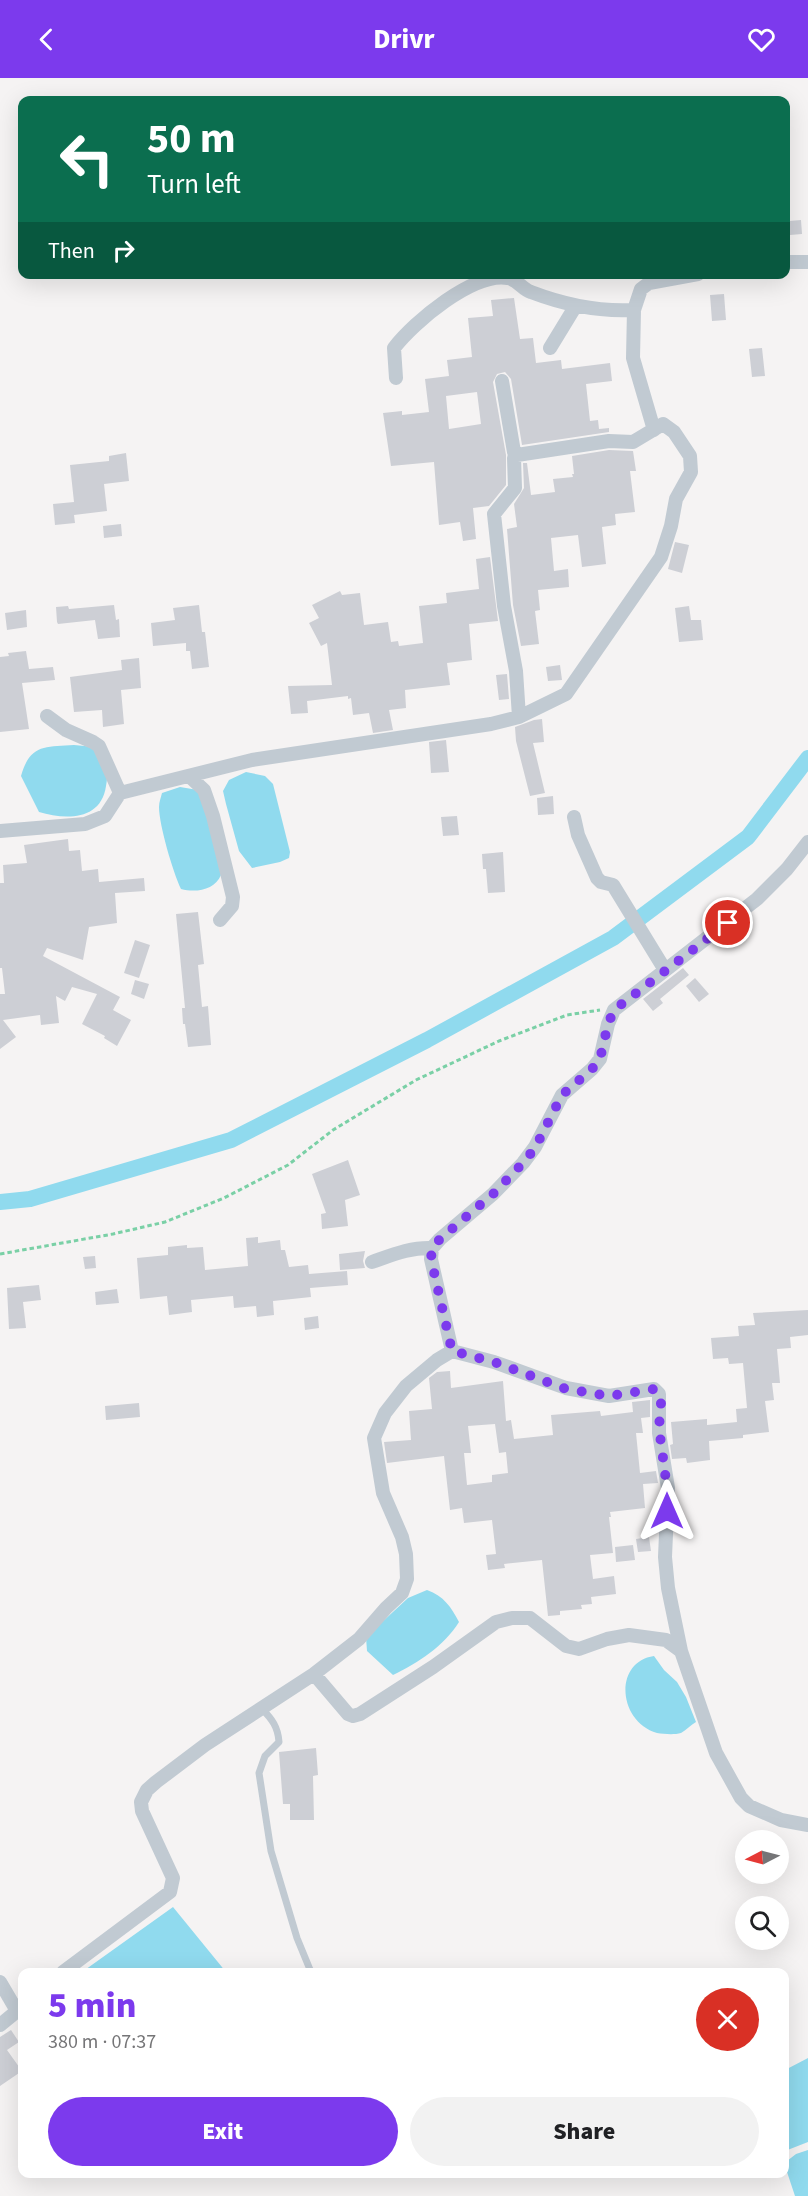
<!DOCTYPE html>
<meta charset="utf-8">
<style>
body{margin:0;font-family:"Source Sans 3",sans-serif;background:#f2f2f2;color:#202124;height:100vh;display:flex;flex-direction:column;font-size:22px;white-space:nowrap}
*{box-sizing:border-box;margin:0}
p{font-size:20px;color:#757577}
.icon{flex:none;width:33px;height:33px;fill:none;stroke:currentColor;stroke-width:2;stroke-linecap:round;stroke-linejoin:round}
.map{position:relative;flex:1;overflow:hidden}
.side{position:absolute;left:18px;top:1890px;width:771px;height:210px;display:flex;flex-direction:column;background:#fff;border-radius:12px;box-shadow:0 6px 24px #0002}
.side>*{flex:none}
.hud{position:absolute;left:18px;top:18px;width:772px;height:183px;border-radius:12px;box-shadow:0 6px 24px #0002;background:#0b6e4f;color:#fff;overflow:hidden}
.needle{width:39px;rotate:264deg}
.tools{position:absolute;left:735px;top:1752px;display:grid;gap:12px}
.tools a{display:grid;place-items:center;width:54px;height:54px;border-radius:50%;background:#fff;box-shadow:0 6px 24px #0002;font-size:30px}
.pin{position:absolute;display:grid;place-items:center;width:51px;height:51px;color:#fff;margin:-26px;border:3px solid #fff;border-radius:50%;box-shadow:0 2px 6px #0007}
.me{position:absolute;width:66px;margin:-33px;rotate:0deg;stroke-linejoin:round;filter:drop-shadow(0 0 4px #0008)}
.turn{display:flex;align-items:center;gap:21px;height:126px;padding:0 30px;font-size:27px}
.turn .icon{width:78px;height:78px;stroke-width:2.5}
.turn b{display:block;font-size:42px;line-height:51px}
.then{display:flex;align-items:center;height:57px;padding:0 30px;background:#0003;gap:12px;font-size:22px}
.round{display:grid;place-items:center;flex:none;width:63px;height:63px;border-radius:32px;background:#f2f2f2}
.headline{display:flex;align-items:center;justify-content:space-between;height:102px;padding:0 30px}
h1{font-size:36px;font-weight:800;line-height:45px;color:#7c3aed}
.primary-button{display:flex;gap:12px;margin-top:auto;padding:12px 30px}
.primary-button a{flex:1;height:69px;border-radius:36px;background:#7c3aed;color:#fff;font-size:24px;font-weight:800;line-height:69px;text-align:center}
.primary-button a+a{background:#f2f2f2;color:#202124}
header{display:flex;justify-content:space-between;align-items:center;height:78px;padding:0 30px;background:#7c3aed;color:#fff;font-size:27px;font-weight:800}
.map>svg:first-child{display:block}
.water{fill:#90daee}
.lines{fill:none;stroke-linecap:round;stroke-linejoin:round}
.canal{stroke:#90daee;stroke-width:16}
.building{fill:#cdcfd5;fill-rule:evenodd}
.path{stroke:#7ad0a6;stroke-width:3;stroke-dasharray:4.5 3;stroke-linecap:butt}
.lane{stroke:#c1cad2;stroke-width:7}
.street{stroke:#c1cad2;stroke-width:14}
.route{stroke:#7c3aed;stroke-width:10;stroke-dasharray:0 18}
</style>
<header><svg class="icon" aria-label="back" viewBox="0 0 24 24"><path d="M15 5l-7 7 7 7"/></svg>Drivr<svg class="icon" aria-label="heart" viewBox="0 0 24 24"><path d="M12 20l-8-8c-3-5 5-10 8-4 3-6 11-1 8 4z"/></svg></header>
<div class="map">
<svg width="808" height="2118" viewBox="0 0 808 2118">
<rect width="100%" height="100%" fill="#f5f3f3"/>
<path class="water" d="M74,667L95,669C99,675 104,683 106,689C108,695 107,703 106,708C101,743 65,742 39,734L21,698C30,666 45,669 74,667Z
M246,694L265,698L273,706L290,774L289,780L280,784L252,790L239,773L226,726L223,713L229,702Z
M180,709L198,712L205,730L221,797C215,812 196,815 181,811C173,794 159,747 159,729C159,724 161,719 162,715Z
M427,1512C444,1518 451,1529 459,1544C444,1568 418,1585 393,1597L367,1573L366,1559L408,1520Z
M654,1578L664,1592L677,1604L686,1619L696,1644C691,1647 686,1652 681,1655C674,1657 664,1656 657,1655C618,1644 613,1584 654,1578Z
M173,1829L226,1894H82Z
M808,1980V2064L785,2073V1992Z
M808,2072V2118H795L786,2091L787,2083L796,2076Z"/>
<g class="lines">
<path class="canal" d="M0,1124L30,1121L231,1062L427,962L613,860L748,759L808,680"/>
</g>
<path class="building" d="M801,142L802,156L790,157L789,143Z
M724,216L726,242L712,243L710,217Z
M514,220L520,261L533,260L536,285L561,282L562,291L610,285L612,303L586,306L590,343L598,342L599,351L609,350V354L522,367L511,301L505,294L497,296L493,304L506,377V407L489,428L473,430L476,461L463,463L460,444L439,447L434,384L391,388L383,335L402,333V337L429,334L425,301L449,298L447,282L472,279L468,240L493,238L491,222ZM477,314L481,346L449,351L446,318Z
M762,270L765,298L752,299L749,271Z
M609,372L633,373L636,393H630L635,434L615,436L616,447L602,449L606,486L582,489L578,457L551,460L554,493L568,491L569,509L538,512L540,532L535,533L539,566L521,568L513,527L507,451L517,449L514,426L524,410L523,385H527L531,417L555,414L553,401L573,399L572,396H574L572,378Z
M126,375L129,403L104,406L107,433L74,437L75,445L55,447L53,426L74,424L70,387L109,383V378Z
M121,446L122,458L104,460L103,448Z
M675,464L689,467L682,495L668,491Z
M490,479L498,543L469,546L472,582L447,585L450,607L405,612L406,630L389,632L393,652L373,655L369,635L353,637L351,620L348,621V618L307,623L308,635L291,636L288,608L332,607L327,565L321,568L309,545L319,540L312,527L340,513L342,517L360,515L364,547L388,544L391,564L398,563L399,568L423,565L419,528L447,525L446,515L479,511L476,481Z
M114,527L116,542L119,541L120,559L98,561L95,542L58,546L57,544L56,529L68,528L69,531Z
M199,527L202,554H205L209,589L192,591L190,573H186V565L153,568L151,545L175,542L173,530Z
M689,528L691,542H701L703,562L679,564L675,530Z
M26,532L27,549L7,552L5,535Z
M26,573L29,591L53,589L55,602L22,605L29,651L0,654V579L9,578L8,575Z
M139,580L141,610L121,612L124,646L103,649L102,632L74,634L70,599L122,592L121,582Z
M560,587L562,602L548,603L546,589Z
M507,596L509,621L499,622L496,597Z
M542,641L544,664L533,665L545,715L530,718L516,663L515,649L534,642Z
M446,662L449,694L431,695L429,664Z
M553,718L554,736L538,737L537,720Z
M457,738L459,757L443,758L441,739Z
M68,761L69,773L80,772L82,793L98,791L99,804L144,800L145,813L115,815L117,845L89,849L83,882L47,870L43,878L120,919L113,932L131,942L117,968L104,960L105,958L82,946L97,916L72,909L65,923L56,918L59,945L41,947L40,937L3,942L16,959L0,971V916H5L2,890H0V805H4L3,787L27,785L24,767Z
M503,774L505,814L488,815L486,791H483L482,776Z
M198,834L204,886L198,887L202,929L208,928L211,967L188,969L185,946H183L182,930H185L176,836Z
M135,862L150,867L139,900L124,895Z
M683,890L689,897L660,921L663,925L653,933L643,921Z
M695,900L709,916L699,924L686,908Z
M135,902L149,906L144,921L131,916Z
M348,1082L360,1117L345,1122L348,1148L322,1151L321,1136L326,1135L312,1096Z
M258,1159V1165L280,1162L281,1172H285L289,1189L308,1187L309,1196L347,1193L348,1207L310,1210L311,1219L273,1223L274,1237L257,1239L256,1228L234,1230L233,1218L191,1222L192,1234L169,1237L167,1218L140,1221L137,1180L168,1177V1169L187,1167V1170L203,1169L205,1192L248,1188L246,1160Z
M365,1173L363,1183L365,1190L340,1192L339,1176Z
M95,1178L96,1190L85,1191L83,1179Z
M39,1207L41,1222L23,1224L26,1250L9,1251L7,1210Z
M117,1211L119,1225L96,1227L95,1214Z
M808,1232V1257L790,1259L791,1270L777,1271L780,1305H772L774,1322L765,1323L769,1354L743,1357V1360L709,1363L710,1382L687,1385L686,1380L672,1381L670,1367L673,1366L671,1344L707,1341V1347L737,1344L736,1331L747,1330L743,1285L729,1286L728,1280L713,1281L711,1260L739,1258L738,1248L755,1247L753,1235Z
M318,1238L319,1250L305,1252L304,1240Z
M450,1293L451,1310L503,1303L506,1343L511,1342L514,1361L553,1357L551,1337L600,1333L601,1338L633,1334L632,1324L650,1322V1339L641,1340L643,1355H636L640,1395L656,1393L658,1405L643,1406L645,1430L610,1434L611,1439H609L613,1475L590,1477L593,1501L614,1498L616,1516L591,1519L592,1526L581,1527L582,1531L560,1533V1537L548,1538L542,1482L504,1486L505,1490L488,1492L486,1477L496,1476L492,1442L464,1445L462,1430L450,1432L444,1378L387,1385L384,1364L411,1362L409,1333L432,1331L429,1300L437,1294ZM495,1346L499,1375L506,1374L508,1395L492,1397V1404L467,1407L464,1375H471L468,1348Z
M139,1325L140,1339L106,1342L105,1328Z
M649,1459L651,1473L638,1474L636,1461Z
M633,1467L635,1482L616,1484L615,1469Z
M316,1670L318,1697L313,1698L314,1742H290V1726H283L279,1674Z
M11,1952L19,1964L7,1972L22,1993L0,2008V1959Z"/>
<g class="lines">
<path class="path" d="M0,1176L113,1156L165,1144L224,1120L288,1087L333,1052L416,1002L499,963L567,937L600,932"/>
<path class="lane" d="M262,1631C272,1641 278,1649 279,1664L265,1678L259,1695L271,1773L297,1860L311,1894"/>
<path class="street" d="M786,184H808
M550,270L575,229
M396,300L394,270C414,244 473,194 508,200C518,202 522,211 531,214C565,227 597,234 634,232
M502,303L514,374L517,377
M654,352L633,280L634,232L641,211L649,205L698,196
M47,638L66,652L93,664L99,668L120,715
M189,698L204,712L213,738L233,819L232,828L220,842
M574,739L578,757L597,800L601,804L613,807L665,892
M0,753L85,746L105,738L120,715L252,682L491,646L519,639L566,616L661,479L671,448L676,421L691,394L690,378L674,354L663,346L633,364L609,363L517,377L514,380L515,410L494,436L504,528L516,593L519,639
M372,1184C392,1177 411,1169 432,1170
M452,1273L494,1284L566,1310L609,1318L654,1311L659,1316V1355L668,1410L665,1479L668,1510L681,1573L716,1675L741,1720L749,1728L781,1742L808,1747
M314,1596L348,1636L353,1638L360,1636L433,1589L496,1544L512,1540H530L566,1568L579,1571L607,1561L629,1557L666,1562L681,1573
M63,1894L170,1814L173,1800L142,1733L141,1724L147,1712L156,1704L205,1667L314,1596L359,1561L386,1530L402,1515L407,1501L406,1476L402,1459L383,1415L374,1360L385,1335L406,1308L437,1282L452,1273L431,1181L432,1170L440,1161L493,1116L523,1085L535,1069L562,1017L592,991L600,981L608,946L614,932L757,821L787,791L808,764
M0,1904L17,1933
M0,1947L22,1929"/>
</g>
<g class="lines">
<path class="route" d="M667,1433C668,1407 663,1383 660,1357C658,1345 661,1335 661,1323C661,1318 658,1315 654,1311L609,1318L566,1311L494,1284L452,1273L431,1181L432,1170L440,1161L493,1116L523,1085L535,1070L562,1017L592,991L600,981L608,946L614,932L728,845"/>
</g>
</svg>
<div class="tools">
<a><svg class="needle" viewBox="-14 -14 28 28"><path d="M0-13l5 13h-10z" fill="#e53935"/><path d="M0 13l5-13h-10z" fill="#757577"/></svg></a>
<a><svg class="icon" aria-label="search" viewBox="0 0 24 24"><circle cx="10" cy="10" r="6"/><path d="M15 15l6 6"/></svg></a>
</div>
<div class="pin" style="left:728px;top:845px;background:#d93025"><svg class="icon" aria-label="arrive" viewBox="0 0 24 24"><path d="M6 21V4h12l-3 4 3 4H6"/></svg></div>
<svg class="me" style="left:667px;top:1433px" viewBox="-20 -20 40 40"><path d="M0-17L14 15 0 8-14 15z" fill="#7c3aed" stroke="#fff" stroke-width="4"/></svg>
<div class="hud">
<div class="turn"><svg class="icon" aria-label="left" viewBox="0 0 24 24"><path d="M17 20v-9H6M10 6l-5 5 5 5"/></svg><div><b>50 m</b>Turn left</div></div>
<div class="then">Then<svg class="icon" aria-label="right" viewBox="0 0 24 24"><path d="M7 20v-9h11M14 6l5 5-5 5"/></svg></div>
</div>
<section class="side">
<div class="headline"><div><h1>5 min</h1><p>380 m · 07:37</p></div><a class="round" style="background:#d93025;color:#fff"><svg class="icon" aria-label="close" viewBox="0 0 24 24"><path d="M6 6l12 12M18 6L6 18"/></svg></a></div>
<div class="primary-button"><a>Exit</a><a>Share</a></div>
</section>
</div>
